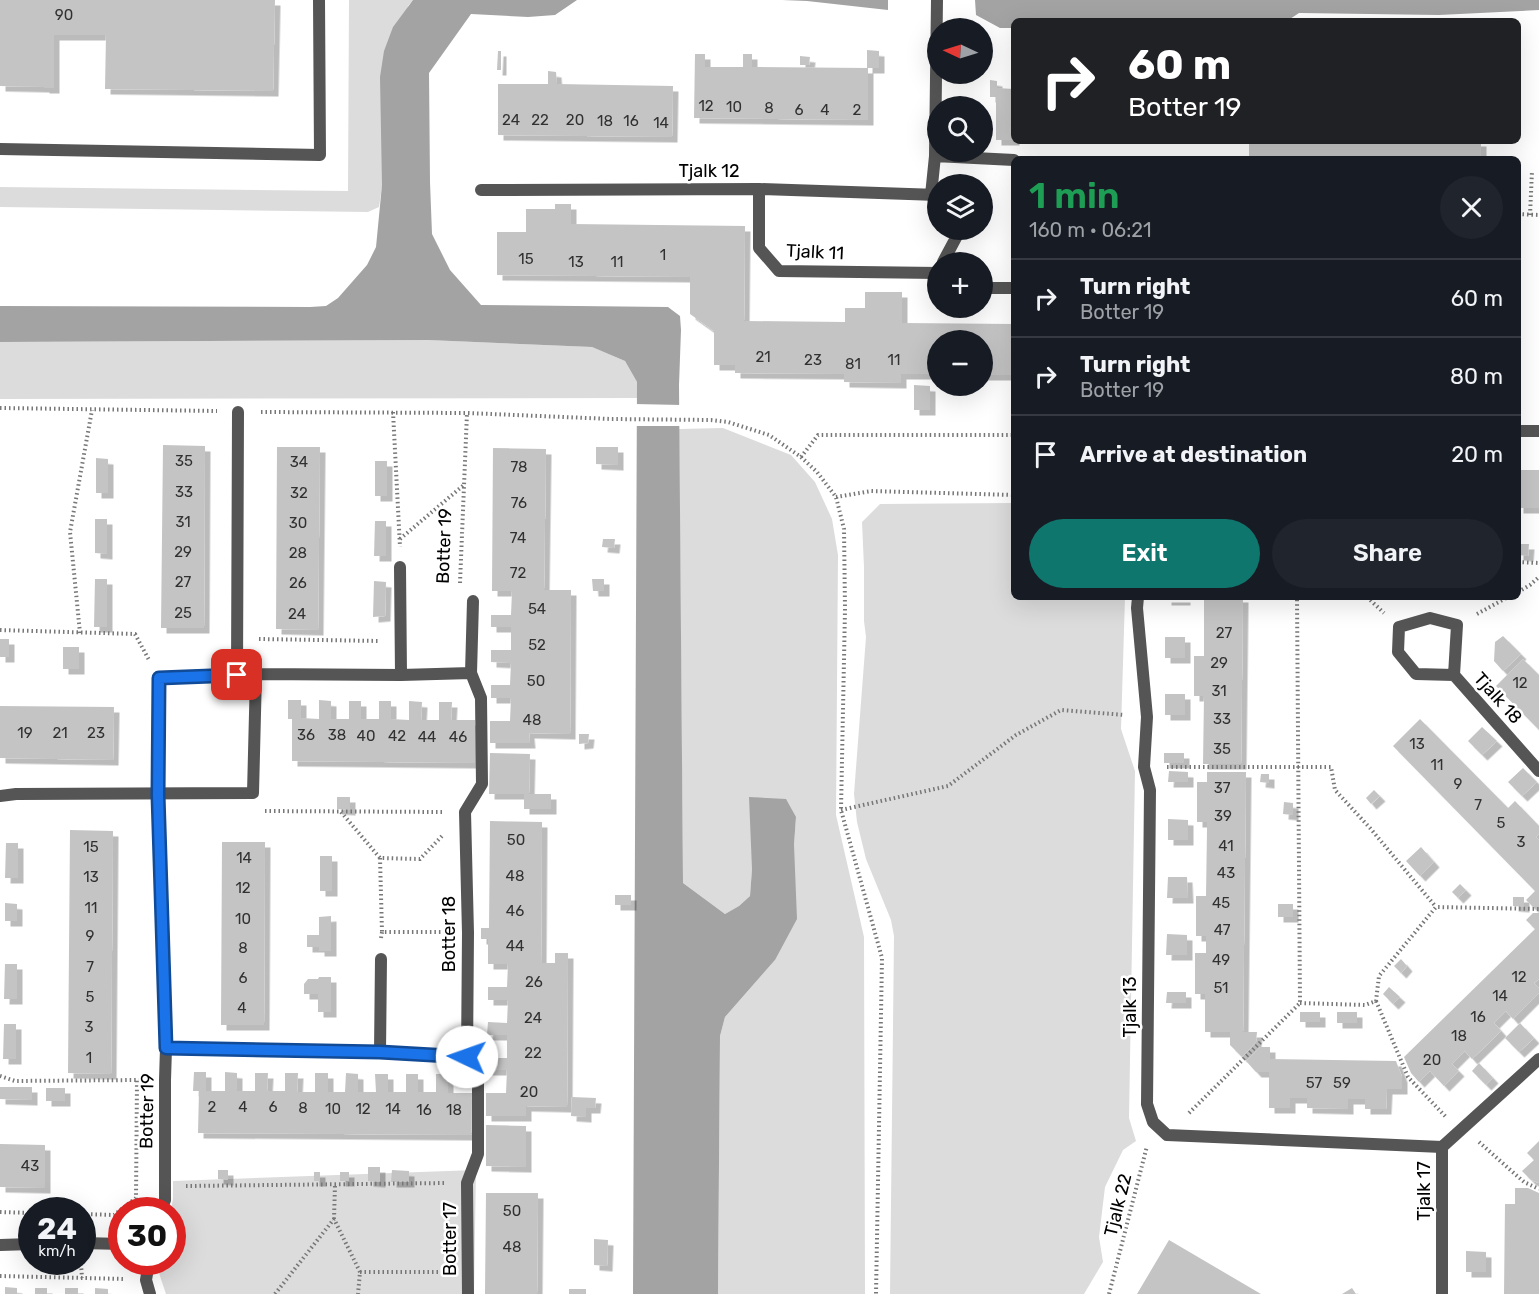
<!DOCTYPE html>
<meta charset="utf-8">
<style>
body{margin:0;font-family:Rubik,sans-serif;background:#20242c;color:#f1f3f6;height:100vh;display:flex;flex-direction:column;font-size:22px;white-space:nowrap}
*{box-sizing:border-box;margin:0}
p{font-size:20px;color:#9ea1a6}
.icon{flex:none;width:33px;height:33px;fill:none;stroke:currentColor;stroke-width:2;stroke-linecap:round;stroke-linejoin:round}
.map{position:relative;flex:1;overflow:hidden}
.details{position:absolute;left:1011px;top:156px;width:510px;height:444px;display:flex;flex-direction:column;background:#171b24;border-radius:9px;box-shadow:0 6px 24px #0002}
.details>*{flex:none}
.banner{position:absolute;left:1011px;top:18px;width:510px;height:126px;border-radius:9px;box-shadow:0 6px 24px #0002;background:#202124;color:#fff;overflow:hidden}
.needle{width:39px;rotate:274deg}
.controls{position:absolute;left:927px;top:18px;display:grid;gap:12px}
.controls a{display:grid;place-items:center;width:66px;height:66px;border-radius:50%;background:#171b24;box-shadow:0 6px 24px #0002;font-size:30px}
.speed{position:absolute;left:18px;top:1197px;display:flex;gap:12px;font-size:30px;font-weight:700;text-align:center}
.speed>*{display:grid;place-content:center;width:78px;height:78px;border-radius:50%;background:#171b24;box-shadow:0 6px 24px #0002;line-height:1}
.speed small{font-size:15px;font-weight:400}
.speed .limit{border:9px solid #d22;background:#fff;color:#111}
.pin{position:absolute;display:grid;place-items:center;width:51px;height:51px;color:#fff;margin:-26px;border-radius:12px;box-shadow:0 3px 9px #0006}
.me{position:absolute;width:66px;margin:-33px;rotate:273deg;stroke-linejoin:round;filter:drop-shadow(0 0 4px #0008)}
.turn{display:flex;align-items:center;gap:21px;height:126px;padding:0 18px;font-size:27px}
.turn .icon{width:78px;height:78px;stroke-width:2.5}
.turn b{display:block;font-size:42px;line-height:51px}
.round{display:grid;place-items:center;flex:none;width:63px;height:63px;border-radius:32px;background:#20242c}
.overview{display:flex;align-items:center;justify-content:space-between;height:102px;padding:0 18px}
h1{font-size:36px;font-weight:600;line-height:45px;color:#1e9e55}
.primary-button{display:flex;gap:12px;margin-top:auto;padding:12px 18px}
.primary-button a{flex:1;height:69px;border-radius:36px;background:#0f766e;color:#fff;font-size:24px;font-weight:600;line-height:69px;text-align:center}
.primary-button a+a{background:#20242c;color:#f1f3f6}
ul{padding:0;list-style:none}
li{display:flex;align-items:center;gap:18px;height:78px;padding:0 18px;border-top:2px solid #363941}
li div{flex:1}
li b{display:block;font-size:22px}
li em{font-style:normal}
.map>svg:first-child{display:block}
.green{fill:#dcdcdc}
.water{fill:#a3a3a3}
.pier{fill:#fff}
.building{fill:#c4c4c4;filter:url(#shadow)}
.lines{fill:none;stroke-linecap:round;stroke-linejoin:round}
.path{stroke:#777;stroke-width:4;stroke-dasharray:1.5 3;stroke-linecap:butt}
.lane{stroke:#555;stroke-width:12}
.street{stroke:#555;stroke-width:12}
.route-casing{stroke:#114b97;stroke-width:15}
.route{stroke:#1a73e8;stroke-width:10}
.labels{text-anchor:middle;stroke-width:5;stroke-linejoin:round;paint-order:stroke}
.number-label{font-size:15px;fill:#313131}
.street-label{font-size:18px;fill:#000;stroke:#fff}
</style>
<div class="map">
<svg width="1539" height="1294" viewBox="0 0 1539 1294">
<defs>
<filter id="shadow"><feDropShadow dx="5.5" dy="5.5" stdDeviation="0" flood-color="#0004"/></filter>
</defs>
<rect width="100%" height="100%" fill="#fff"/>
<path class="green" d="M349,0H413L408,6L379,207L368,212L0,207V187L348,191Z
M428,340L592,347L625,361L637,382V398L0,399V342Z
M723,428L791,455L815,482L832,519L838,555L836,815L864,937L865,1294H718L720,1036L725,1017L775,960L794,845L796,817L752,869L750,896L739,906L725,914L683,883L679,429Z
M1014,503V597H1125L1121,729L1135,771L1129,1118L1136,1141L1123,1150L1105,1187L1099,1237L1103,1262L1084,1294H890L894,936L891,920L866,859L857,822L854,794L866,637L864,621V567L862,522L880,504Z
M476,1170L474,1294H166L159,1273V1262H172V1210H171L173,1199V1181Z"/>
<path class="water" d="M413,0H577L555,15L528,17L471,14L429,73L430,182L432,234L450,270L481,305L668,307L680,316L681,330L679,385L683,883L725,914L739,906L750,896L752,869L749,797L786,799L796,817L794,845L797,919L775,960L725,1017L720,1036L718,1294H633L637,382L625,361L592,347L428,340L0,342V306L310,307L326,306L338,298L367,265L376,247L382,185L380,77L384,51L393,27Z
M782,0H888V10L807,1Z
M975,0H1539V10L1439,15L1299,13L1287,21H1014V28H1000L976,15Z"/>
<path class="pier" d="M634,404L682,405V426H634Z"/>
<path class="building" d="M0,0H275L273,91L105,89L106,35H54V88H44V87L0,86Z
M867,50L879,51V68H867Z
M498,51H501V70H497Z
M695,54H705V67H743V54H752V67L868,68V120L694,118Z
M800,56L810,57L809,65H800Z
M548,71L556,72L557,84L673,86L672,137L498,135V84H548Z
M990,80L997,81V88L1014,89V140H996V97H990Z
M1249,141H1481V159H1249Z
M555,204H571V224L745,226L744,321L845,322V308H865V292H902V323L1014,324V375H982V340H938V374H901V383L844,382V374L735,373V365H714V331L690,314V277L497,275V232H526V209H555Z
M914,385L930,386V410H914Z
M163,445L205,446L204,628H161Z
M277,447H320L318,630L276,629Z
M596,447H618V465L596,464Z
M493,448L546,449L544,590H571L570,734L529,733L530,743H490V721H510L511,698H491V685H510L511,663L491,662V650H511V627H491V615H511L512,591H492Z
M96,458L108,459V493H96Z
M375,461H387V496H375Z
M1518,470H1539V508H1518Z
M95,519H107V554L95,553Z
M375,521H386V556H374Z
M603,539H615L614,548L602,547Z
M1518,544H1529L1528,556L1518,555Z
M95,579H107V627H94Z
M592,579H604V591H593Z
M374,581L386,582L385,616L373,617Z
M1166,597H1185V600H1166Z
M1204,597H1243L1241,764H1203L1204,696H1194V656H1204Z
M1503,636L1521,654L1503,671L1494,661L1495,642Z
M1165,637H1185V658H1165Z
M0,639H9V657H0Z
M63,647H79V669H63Z
M1523,659L1539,675V730L1496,686Z
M1165,694H1185V715H1165Z
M288,700H301V718L319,719V700L331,701V719H349V701H361V719H379V701H391V719L409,720V701L422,702L421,720H439V702H452L451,720H475V763L292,761V719H288Z
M0,706L114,707L113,760L0,758Z
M1420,719L1508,808L1515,801L1539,826V834L1536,837L1539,840V907H1533L1526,900L1535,891L1393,746Z
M1482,727L1497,741L1482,755L1468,741Z
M579,734H589L588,743L579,744Z
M490,753L530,754L529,794H551V809H524V794H489Z
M1164,753H1184V763H1164Z
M1523,768L1537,782L1522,796L1508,782Z
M1169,771L1188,772V782H1168Z
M1207,772H1246L1243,1032H1257L1256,1042L1242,1057L1230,1045V1032H1205V994H1195V953H1206V936H1196V896H1206L1207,830V822H1197V782H1207Z
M1261,774H1269V783L1260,782Z
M1374,790L1380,796L1371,804L1366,798Z
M337,797H350V810L337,809Z
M1284,802L1293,803V815L1283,814Z
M1168,819L1188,820V840H1168Z
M490,821L542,822L541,963H555V953H568L567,1107L526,1106V1116H486V1093H506L507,1070H487V1058H507V1035H487L488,1022L507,1023L508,1000H488V987H507L508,964H488V939H481V928H489Z
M70,830L113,831L111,1074L68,1073Z
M222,842H265L264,1025H221Z
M6,843H18V878H5Z
M1421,847L1434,862L1420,876L1406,861Z
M320,856H332V891H320Z
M1168,877H1187L1188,898H1167Z
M1460,884L1466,890L1458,898L1452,892Z
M615,895H631V905H615Z
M1513,897H1524V907L1513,906Z
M5,903L17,904V921H5Z
M1278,904H1293V917H1278Z
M1533,913H1539V979L1534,983L1539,988V993L1513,1019L1506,1011L1494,1023L1501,1031L1472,1059L1465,1051L1452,1064L1459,1071L1444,1086L1430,1071L1419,1082L1411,1073L1404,1057L1535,929L1526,920Z
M331,916V951H319V947H307V935H319V917Z
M1167,934L1187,935V955H1166Z
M1401,959L1407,966L1401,973L1394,966Z
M5,964H17V999H4Z
M319,977H331V1012H318V994H304V984L308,979H318Z
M1389,987L1400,997L1393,1004L1383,994Z
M1167,992H1186V1003H1166Z
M1300,1012H1320V1022H1300Z
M1337,1012H1357V1023H1337Z
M1520,1023L1534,1038L1519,1052L1505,1038Z
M4,1024H16V1059H3Z
M1260,1047H1270V1059L1396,1061L1402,1077V1089H1387L1386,1109H1365V1099H1348V1109L1307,1108V1098H1290V1108H1269V1072H1256L1246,1061Z
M1479,1063L1493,1078L1486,1085L1472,1071Z
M194,1072H206V1091H225V1072L237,1073V1091H255V1073H268L267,1091H285V1073H298L297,1092H315V1073H328V1092H345L346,1073L358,1074V1092H376L375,1074H388V1092H406V1074H418V1092H436V1074H448V1093H472L471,1135L198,1133L199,1091H193Z
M0,1087H32V1100L0,1099Z
M46,1088H65V1101H46Z
M572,1097L596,1098L595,1108H586V1117L571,1116Z
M486,1125L526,1126V1167L486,1166Z
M1539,1141V1183L1531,1180L1522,1171L1534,1160L1527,1153Z
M0,1144L45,1145V1188L0,1187Z
M368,1167H380V1182L368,1181Z
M218,1170H228V1180L218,1179Z
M392,1170L409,1171V1182H391Z
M314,1172H320V1181H314Z
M340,1172H349V1181H340Z
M1515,1188H1528L1539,1193V1294H1504L1505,1204H1515Z
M486,1193H538L537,1294H485Z
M594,1239L608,1240L607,1266L594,1265Z
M1169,1240L1261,1294H1137Z
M1466,1251L1486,1252V1272H1466Z
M5,1287L17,1288V1294H5Z
M35,1288H47V1294H35Z
M65,1288H78V1294H65Z
M95,1288L108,1289V1294H95Z
M1352,1288L1356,1294H1342Z
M569,1289H586V1294H569Z"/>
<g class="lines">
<path class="path" d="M1518,214L1539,215
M1530,215L1532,171
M0,408L217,411
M261,412L467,413L611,419L711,420L728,422L769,435L801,457L817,472L836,497L844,529L845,609L841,810L882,958L876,1294
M393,412L400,547
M801,457L818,435H1014
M836,497L871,491L1014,495
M400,539L465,484
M1518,562L1539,563
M460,583L467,413
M1518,592L1530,585L1539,577
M1367,597L1384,613
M1477,614L1508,597
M0,630L135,634L149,660
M80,633L70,532L92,410
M259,639L380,641
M1167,767H1331L1335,790L1370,828L1436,907
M841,810L948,786L1016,735L1061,710L1125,715
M265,811L443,812
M341,812L380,858L420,859L444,834
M380,858L382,932
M381,938L382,932H446
M1376,1001L1408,1077L1446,1117
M1300,1003L1365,1005L1376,1001L1379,976L1436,907L1539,909
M0,1076L15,1081L139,1080
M1189,1113L1300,1003L1297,597
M1479,1142L1524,1182L1539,1189
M186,1186L446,1183
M0,1212L32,1213
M82,1214L114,1215L136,1198L137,1080
M334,1219L335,1185
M81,1264L82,1278
M360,1272H447
M0,1276L125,1279
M275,1294L334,1219L360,1272L358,1294
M1109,1294L1147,1146"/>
<path class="lane" d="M0,149L320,155L319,0"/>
<path class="street" d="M935,156L1014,160
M759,189V248L779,271L938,273
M481,190L759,189L938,195
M931,195L935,156L937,0
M943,262L958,234L957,230
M982,288H1014
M1518,431H1539
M400,567L401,675
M1138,597L1137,608L1147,717L1144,767L1150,790L1147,1104L1153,1122L1167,1135L1442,1147
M237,675L238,412
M1454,675L1416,674L1398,652L1399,627L1430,618L1457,625L1454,675L1539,771
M0,796L16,794L253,793L256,674
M166,1048L380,1052L467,1057L468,933L465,812L482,784L481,698L471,673
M380,1052L381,959
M467,1057L478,1077V1154L467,1183L468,1294
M161,1210L165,1200V1080L166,1048L158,795L159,678L256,674L401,675L471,673L473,601
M82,1243L122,1244
M0,1245L32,1244
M149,1262L146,1280L150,1294
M1442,1294V1147L1539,1059"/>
</g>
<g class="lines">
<defs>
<path id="route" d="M237,675L159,678L158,795L166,1048L380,1052L467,1057"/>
</defs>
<use href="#route" class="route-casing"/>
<use href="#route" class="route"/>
</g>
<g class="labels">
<g class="number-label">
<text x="64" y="20">90</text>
<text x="706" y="111">12</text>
<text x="734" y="112">10</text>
<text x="769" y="113">8</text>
<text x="799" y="115">6</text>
<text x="825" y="115">4</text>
<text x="857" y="115">2</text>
<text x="511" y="125">24</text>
<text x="540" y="125">22</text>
<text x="575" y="125">20</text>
<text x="605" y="126">18</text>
<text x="631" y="126">16</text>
<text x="661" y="128">14</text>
<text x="663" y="260">1</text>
<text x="526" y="264">15</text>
<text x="576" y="267">13</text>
<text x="617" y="267">11</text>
<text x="763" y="362">21</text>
<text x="813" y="365">23</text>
<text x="894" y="365">11</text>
<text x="853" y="369">81</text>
<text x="184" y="466">35</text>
<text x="299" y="467">34</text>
<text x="519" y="472">78</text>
<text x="184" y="497">33</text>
<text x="299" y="498">32</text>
<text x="519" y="508">76</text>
<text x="183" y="527">31</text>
<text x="298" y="528">30</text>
<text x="518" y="543">74</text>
<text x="183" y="557">29</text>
<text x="298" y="558">28</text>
<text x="518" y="578">72</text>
<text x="183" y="587">27</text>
<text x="298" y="588">26</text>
<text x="537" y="614">54</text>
<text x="183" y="618">25</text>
<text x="297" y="619">24</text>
<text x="1224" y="638">27</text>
<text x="537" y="650">52</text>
<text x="1219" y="668">29</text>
<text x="536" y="686">50</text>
<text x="1520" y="688">12</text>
<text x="1219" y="696">31</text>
<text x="1222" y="724">33</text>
<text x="532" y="725">48</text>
<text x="25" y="738">19</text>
<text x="60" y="738">21</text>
<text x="96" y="738">23</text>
<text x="306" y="740">36</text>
<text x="337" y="740">38</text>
<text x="366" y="741">40</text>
<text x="397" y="741">42</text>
<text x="427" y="742">44</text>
<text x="458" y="742">46</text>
<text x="1417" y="749">13</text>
<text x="1222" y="754">35</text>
<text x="1437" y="770">11</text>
<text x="1458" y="789">9</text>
<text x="1222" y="793">37</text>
<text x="1478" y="810">7</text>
<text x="1223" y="821">39</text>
<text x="1501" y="828">5</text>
<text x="516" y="845">50</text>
<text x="1521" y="847">3</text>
<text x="1226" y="851">41</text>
<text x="91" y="852">15</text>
<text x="244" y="863">14</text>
<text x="1226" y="878">43</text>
<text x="515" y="881">48</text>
<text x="91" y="882">13</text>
<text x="243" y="893">12</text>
<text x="1221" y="908">45</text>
<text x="91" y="913">11</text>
<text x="515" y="916">46</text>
<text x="243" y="924">10</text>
<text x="1222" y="935">47</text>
<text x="90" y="941">9</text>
<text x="515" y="951">44</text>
<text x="243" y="953">8</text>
<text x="1221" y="965">49</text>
<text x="90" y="972">7</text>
<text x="1519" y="982">12</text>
<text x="243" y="983">6</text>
<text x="534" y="987">26</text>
<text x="1221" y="993">51</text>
<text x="1500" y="1001">14</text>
<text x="90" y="1002">5</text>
<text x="242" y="1013">4</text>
<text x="1478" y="1022">16</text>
<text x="533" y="1023">24</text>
<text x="89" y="1032">3</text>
<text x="1459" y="1041">18</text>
<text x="533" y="1058">22</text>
<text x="89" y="1063">1</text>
<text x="1432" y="1065">20</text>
<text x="1314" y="1088">57</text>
<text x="1342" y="1088">59</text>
<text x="529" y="1097">20</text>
<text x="212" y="1112">2</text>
<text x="243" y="1112">4</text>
<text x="273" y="1112">6</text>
<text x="303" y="1113">8</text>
<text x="333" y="1114">10</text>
<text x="363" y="1114">12</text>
<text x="393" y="1114">14</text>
<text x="424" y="1115">16</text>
<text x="454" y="1115">18</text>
<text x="30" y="1171">43</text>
<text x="512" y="1216">50</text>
<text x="512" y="1252">48</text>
</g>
<g class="street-label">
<text x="709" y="177">Tjalk 12</text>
<text transform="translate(815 252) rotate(3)" y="6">Tjalk 11</text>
<text transform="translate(444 546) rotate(-88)" y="6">Botter 19</text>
<text transform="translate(1498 698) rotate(48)" y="6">Tjalk 18</text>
<text transform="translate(449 934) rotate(-90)" y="6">Botter 18</text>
<text transform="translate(1130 1007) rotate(-90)" y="6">Tjalk 13</text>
<text transform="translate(147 1111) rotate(-89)" y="6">Botter 19</text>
<text transform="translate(1424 1191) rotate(-90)" y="6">Tjalk 17</text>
<text transform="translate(1118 1205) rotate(-76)" y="6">Tjalk 22</text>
<text transform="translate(450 1239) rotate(-90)" y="6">Botter 17</text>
</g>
</g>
</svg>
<div class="controls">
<a><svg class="needle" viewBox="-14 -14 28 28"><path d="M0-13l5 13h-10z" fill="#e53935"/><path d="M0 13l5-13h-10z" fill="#9ea1a6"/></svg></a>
<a><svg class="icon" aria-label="search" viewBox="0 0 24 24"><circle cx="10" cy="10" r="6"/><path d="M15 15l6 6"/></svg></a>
<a><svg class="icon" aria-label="layers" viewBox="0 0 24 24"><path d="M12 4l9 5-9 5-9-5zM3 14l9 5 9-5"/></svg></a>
<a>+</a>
<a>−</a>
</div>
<div class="speed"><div>24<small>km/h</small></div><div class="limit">30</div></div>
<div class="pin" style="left:237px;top:675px;background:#d93025"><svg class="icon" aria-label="arrive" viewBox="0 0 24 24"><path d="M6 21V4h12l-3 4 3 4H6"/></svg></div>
<svg class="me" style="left:467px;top:1057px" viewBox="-20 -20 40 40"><circle r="19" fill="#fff"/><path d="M0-13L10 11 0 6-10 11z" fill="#1a73e8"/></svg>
<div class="banner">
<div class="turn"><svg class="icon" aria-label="right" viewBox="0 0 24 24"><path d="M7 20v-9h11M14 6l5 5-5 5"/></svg><div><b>60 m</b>Botter 19</div></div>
</div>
<section class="details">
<div class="overview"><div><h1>1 min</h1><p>160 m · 06:21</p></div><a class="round"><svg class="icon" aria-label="close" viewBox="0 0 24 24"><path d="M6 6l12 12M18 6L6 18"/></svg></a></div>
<ul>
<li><svg class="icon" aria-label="right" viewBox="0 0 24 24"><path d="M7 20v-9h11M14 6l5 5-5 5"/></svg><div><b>Turn right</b><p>Botter 19</p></div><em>60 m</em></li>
<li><svg class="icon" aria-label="right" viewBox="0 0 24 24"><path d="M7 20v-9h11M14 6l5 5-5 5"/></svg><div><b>Turn right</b><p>Botter 19</p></div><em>80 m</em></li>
<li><svg class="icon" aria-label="arrive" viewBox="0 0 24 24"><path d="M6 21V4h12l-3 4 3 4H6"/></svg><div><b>Arrive at destination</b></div><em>20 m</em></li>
</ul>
<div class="primary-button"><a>Exit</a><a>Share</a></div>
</section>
</div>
